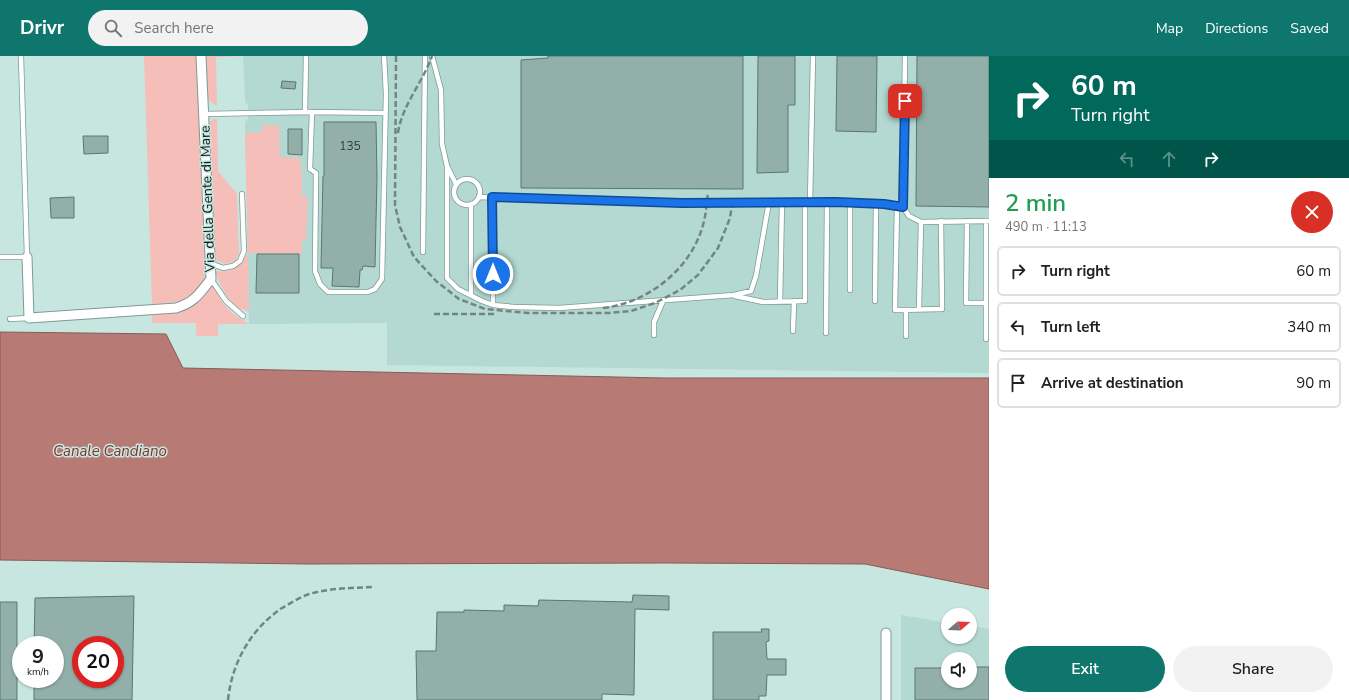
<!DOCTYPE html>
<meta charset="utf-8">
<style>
body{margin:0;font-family:"Nunito Sans",sans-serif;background:#f2f2f2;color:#202124;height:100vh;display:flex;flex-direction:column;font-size:15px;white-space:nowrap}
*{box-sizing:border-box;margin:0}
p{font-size:13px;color:#757577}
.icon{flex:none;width:22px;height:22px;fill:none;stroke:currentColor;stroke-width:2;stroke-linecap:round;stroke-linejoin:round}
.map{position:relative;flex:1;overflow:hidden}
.drawer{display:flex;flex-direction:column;background:#fff;width:360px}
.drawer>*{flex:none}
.banner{background:#00695c;color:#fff;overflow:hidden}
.needle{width:26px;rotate:71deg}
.controls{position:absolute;left:941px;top:552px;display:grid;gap:8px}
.controls a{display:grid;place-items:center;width:36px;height:36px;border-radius:50%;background:#fff;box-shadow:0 1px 3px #0004;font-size:20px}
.speed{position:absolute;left:12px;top:580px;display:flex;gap:8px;font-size:20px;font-weight:700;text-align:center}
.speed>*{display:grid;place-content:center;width:52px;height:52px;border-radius:50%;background:#fff;box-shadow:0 1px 3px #0004;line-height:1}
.speed small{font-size:10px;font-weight:400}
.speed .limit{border:6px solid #d22;background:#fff;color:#111}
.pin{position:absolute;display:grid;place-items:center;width:34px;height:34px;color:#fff;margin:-17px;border-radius:8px;box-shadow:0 2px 6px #0006}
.me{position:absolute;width:44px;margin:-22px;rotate:0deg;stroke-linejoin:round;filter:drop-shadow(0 0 3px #0008)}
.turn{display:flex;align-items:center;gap:14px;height:84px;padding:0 16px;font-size:18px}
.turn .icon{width:52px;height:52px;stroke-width:2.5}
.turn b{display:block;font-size:28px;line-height:34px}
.lanes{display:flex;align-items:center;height:38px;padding:0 16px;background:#0003;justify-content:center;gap:20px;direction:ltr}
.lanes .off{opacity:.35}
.round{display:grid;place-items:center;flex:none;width:42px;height:42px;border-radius:21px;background:#f2f2f2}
.summary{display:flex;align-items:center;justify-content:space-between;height:68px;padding:0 16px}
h1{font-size:24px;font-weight:600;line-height:30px;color:#1e9e55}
.action{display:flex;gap:8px;margin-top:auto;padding:8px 16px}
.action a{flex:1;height:46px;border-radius:24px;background:#0f766e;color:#fff;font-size:16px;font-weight:600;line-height:46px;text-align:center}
.action a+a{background:#f2f2f2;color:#202124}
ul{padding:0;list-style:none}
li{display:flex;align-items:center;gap:12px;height:50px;margin:0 8px 6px;padding:0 8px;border:2px solid #e0e0e0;border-radius:6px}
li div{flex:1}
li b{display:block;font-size:15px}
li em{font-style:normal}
header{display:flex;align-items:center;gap:24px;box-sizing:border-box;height:56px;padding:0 20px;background:#0f766e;color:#fff}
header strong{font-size:19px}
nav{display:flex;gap:22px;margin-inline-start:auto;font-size:14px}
.search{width:280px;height:36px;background:#f2f2f2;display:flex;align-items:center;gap:10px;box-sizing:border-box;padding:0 14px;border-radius:22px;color:#757577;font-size:15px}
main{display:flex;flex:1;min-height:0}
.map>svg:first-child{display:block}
.built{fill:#b3d9d2;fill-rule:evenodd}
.green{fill:#f5beb8}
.water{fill:#b77a74;stroke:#845d58}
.building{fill:#92afa9;stroke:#5b7671;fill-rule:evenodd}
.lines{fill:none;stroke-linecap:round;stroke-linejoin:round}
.lane-casing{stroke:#7e9a95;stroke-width:6}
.street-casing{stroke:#7e9a95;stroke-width:11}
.lane{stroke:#fff;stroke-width:4.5}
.street{stroke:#fff;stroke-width:9}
.rail{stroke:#718682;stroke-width:2.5;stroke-dasharray:6 3;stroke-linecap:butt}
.route-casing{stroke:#114b97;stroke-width:10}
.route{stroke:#1a73e8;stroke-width:7}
.labels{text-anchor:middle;stroke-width:3;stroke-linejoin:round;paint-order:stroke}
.number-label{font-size:12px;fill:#2e3e3b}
.street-label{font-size:14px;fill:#0d1816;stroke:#c8e6e0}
.water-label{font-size:15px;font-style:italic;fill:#813430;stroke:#c8e6e0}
</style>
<header>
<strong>Drivr</strong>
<div class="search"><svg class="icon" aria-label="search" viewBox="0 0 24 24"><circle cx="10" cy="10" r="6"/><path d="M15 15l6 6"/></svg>Search here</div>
<nav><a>Map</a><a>Directions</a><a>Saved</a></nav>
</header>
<main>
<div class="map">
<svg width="989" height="644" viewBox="0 0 989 644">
<rect width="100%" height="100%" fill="#c8e6e0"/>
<path class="built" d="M243,0H989V317L387,309V267L249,268L245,67L248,62V49L245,46Z
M901,559L948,567V581H970V570L989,573V644H901ZM948,603H970V625H948Z"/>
<path class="green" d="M144,0H197L206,225C186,247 180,247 152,248Z
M206,0H243L216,1L217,50L209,45L207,41Z
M213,63H217L218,115L237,138L239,197L236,204L227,208L220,206L213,203L209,68L210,66Z
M262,69H279L280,101L300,102L302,119V141H308L306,184H302V198L248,197L249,255C229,252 222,232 215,215C231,217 240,211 248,197L245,77L262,76Z
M212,229L223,247L233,258L249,268H218V280H196V267H152V257C187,259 190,255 212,229Z"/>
<path class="water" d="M0,276L166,278L183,312L665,322H989V533L865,508L667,507L306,508L0,504Z"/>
<path class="building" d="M548,0H743V133L521,132V4L548,2Z
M758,0H795V49H788V116L757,117Z
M837,0H877L876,76L836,75Z
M917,0H989V151L916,150Z
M282,25L296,26L295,33L281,32Z
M324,66H376L377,121L375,211L363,210L362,214H360L359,231L332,230L333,212H321L323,120H324Z
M288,73H302V99L288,98Z
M83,80H108V97L84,98Z
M74,141V162H51L50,142Z
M257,198H299V237H256Z
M633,539L669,540V554L635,553L634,639L602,638V644H417L416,595H436L437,556H464V554L504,555V549L538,550L539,544L632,546Z
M134,540L132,644H34V623H55V589H34L35,542ZM81,589H115V623H81Z
M0,546H17V644H0Z
M761,573H769V585L766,586L767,603H786V619H767L766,640H759V644H713V576H762Z
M970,611H989V644H915V612H948V625H970Z"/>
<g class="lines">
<defs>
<path id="lane" d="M432,0L441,34L442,88L447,110L456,128
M905,0L903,151L909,160L921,166L989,165
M305,56L306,0
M312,56L385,57
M204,58L312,56L310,113L316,117L315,215L320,228L328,236H368L375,233L382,223L386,38L384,0
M447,110V222L458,233L482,245L493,249L514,251L559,252L734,239L751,235L756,220L769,146
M454 136a13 13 0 1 1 26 0a13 13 0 1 1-26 0Z
M479,141L682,147L836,146L884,148L903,151
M493,141V249
M810,146L813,0
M850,146V234
M897,150L895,254L942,253L941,165
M967,165L966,247H986V165
M423,196L425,0
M0,201H27L21,0
M210,207L223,212L233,210L240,205L244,195L242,138
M211,223L226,245L243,260
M471,239V148
M735,240L763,246L805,245V146
M875,245L876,147
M780,246L782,146
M919,253L921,166
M10,263L29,262
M793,275L794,245
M826,277L827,146
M654,279V266L663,245
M906,280V254
M986,283V247"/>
<path id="street" d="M27,201L29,262L176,252C195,246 199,238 211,223L201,0
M886,577V644"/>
</defs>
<use href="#lane" class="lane-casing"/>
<use href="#street" class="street-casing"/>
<use href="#lane" class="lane"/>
<use href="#street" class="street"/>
<path class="rail" d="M396,0L395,149L400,171L414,201L436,225L459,243L485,253L528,257H609L631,255L655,247L680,234L698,219L718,192L730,162L733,142
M398,77C402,49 423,26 432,0
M603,252C648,247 691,213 703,169C706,158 707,147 708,136
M434,258H494
M228,644C232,606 251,573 282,552C291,547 300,541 309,538C330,532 352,532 373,531"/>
</g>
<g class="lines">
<defs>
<path id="route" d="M493,218L492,141L682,147L836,146L884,148L903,151L905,45"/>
</defs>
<use href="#route" class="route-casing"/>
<use href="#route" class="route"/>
</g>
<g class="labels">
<g class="number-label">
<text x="350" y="94">135</text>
</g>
<g class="street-label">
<text transform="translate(207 143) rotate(-92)" y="5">Via della Gente di Mare</text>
</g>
<g class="water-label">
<text x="110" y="400">Canale Candiano</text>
</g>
</g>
</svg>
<div class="controls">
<a><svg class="needle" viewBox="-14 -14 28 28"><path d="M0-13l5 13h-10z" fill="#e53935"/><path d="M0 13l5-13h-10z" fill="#757577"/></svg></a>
<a><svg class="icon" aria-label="sound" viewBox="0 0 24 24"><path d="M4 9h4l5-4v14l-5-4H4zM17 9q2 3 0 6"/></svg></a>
</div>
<div class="speed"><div>9<small>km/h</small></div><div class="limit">20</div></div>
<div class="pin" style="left:905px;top:45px;background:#d93025"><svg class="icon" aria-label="arrive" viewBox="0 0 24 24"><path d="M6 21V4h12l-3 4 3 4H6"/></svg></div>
<svg class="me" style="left:493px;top:218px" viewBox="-20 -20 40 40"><circle r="17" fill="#1a73e8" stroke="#fff" stroke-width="3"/><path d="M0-11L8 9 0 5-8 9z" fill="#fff"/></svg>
</div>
<section class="drawer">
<div class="banner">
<div class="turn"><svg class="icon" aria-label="right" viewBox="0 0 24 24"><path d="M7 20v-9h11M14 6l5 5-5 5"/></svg><div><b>60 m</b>Turn right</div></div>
<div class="lanes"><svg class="icon off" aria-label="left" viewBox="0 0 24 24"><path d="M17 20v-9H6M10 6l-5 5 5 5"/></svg><svg class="icon off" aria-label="ahead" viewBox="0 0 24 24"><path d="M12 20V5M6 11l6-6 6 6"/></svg><svg class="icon" aria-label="right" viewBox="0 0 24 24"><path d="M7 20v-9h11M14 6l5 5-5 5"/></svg></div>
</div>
<div class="summary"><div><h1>2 min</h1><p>490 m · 11:13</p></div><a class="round" style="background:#d93025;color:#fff"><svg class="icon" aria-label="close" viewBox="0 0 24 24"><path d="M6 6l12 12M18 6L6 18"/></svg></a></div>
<ul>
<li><svg class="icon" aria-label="right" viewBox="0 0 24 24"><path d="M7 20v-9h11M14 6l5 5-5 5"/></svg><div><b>Turn right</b></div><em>60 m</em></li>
<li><svg class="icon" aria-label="left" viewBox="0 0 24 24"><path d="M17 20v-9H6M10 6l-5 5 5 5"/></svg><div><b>Turn left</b></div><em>340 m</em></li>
<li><svg class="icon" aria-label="arrive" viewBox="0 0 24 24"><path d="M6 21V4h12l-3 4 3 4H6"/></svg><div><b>Arrive at destination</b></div><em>90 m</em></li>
</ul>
<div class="action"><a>Exit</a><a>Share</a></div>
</section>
</main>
